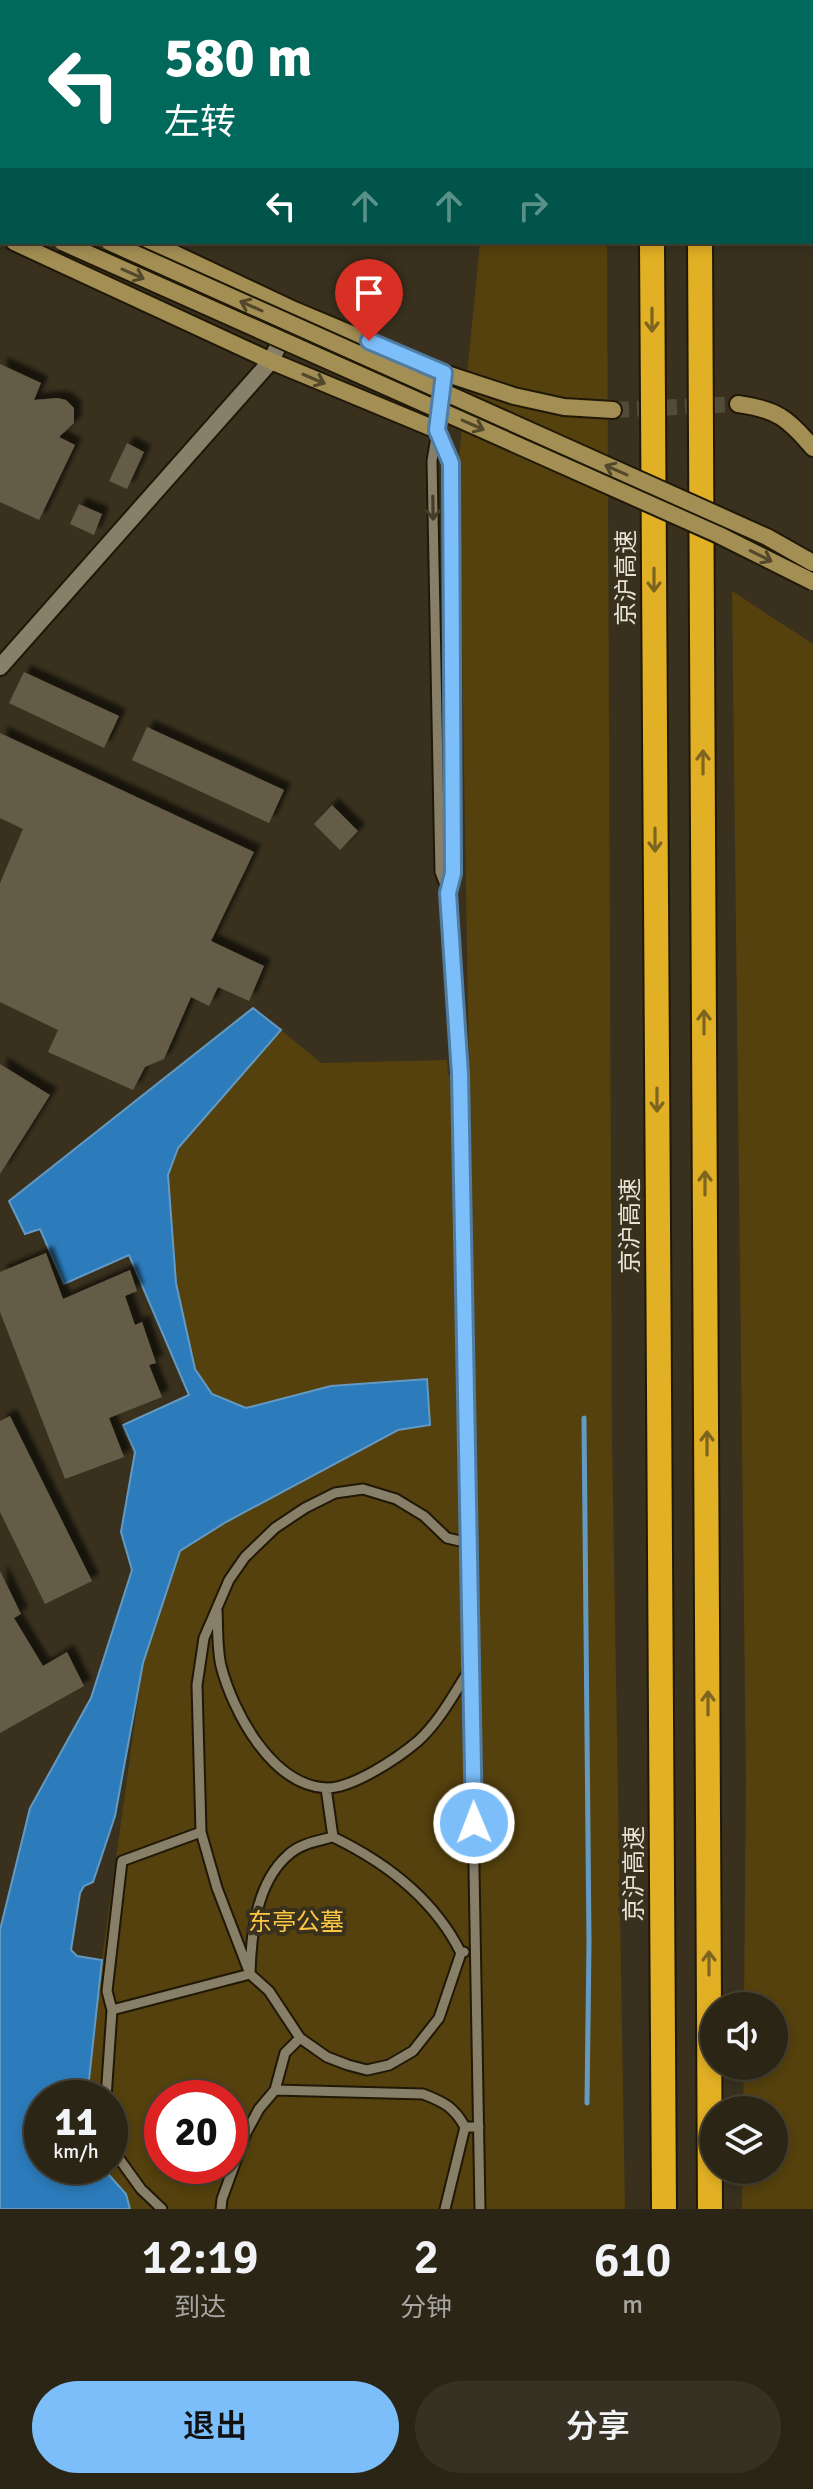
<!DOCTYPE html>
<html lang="zh">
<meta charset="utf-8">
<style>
body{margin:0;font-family:Signika,"Noto Sans SC",sans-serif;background:#373123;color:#f1f3f6;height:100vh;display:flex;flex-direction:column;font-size:30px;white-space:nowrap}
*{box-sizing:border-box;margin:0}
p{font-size:26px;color:#a6a5a1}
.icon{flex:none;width:44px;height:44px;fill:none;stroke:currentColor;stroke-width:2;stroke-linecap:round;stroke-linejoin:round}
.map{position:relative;height:2209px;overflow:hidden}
.details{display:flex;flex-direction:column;background:#2b2516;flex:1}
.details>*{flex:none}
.hud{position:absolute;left:0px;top:0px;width:814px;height:244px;box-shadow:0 4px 12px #0003,0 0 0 2px #474235;background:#00695c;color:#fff;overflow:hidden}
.buttons{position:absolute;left:700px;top:1992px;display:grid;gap:16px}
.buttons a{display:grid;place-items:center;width:88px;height:88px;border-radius:50%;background:#2b2516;box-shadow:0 4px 12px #0003,0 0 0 2px #474235;font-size:40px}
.speed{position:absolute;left:24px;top:2080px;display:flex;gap:16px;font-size:40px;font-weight:700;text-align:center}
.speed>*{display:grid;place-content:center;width:104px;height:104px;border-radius:50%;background:#2b2516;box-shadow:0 4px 12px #0003,0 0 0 2px #474235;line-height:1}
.speed small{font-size:20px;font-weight:400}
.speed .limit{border:12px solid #d22;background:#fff;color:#111}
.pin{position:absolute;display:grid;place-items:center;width:68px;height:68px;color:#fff;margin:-82px -34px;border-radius:50% 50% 50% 0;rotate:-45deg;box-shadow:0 0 8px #0007}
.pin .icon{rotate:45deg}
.me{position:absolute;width:88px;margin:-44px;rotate:359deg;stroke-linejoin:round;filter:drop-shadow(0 0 6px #0008)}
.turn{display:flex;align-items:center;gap:28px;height:168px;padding:0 32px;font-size:36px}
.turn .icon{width:104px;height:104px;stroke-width:2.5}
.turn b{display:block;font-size:56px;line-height:68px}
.lanes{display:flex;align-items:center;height:76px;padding:0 32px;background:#0003;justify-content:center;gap:40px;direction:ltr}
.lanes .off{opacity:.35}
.eta{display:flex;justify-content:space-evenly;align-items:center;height:136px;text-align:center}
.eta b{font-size:48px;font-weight:600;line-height:56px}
.cta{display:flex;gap:16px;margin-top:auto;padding:16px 32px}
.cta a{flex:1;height:92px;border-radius:48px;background:#7cbef9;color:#111;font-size:32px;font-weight:600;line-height:92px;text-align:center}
.cta a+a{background:#373123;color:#f1f3f6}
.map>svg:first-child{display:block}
.green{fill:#55410d;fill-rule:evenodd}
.water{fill:#2c7bba;stroke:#649ac2;stroke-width:2}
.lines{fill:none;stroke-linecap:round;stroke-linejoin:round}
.stream{stroke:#649ac2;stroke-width:5}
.building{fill:#655c47;filter:url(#shadow)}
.secondary-tunnel{stroke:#534b3a;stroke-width:16;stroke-dasharray:16 8;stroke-linecap:butt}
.service-casing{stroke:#201806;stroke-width:13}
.minor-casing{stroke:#201806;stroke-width:20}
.secondary-casing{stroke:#201806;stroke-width:20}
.motorway-casing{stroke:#201806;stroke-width:28}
.service{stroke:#887f69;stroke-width:9}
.minor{stroke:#887f69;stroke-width:16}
.secondary{stroke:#a38e54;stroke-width:16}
.motorway{stroke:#e2b024;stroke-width:24}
.secondary-bridge-casing{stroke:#201806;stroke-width:20;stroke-linecap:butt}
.secondary-bridge{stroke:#a38e54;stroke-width:16}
.oneway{stroke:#54482c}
.oneway2{stroke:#7d6420}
.oneway3{stroke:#453d29}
.route-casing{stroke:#517ca2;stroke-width:20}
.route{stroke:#7cbef9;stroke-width:14}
.labels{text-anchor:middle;stroke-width:8;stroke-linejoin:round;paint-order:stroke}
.street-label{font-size:24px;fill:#e7e1d6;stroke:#39311e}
.park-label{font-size:24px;fill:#fcc844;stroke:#39311e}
</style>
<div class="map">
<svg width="813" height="2209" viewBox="0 0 813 2209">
<defs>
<filter id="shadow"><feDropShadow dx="7" dy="-7" stdDeviation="2" flood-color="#0009"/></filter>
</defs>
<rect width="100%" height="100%" fill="#39311e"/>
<path class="green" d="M480,242H607L612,1441L625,2209H130L126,2194L101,2166H110V2098H87L102,1960L143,1663L180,1551L226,1522L398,1430L430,1425L426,1379L331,1386L246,1408L212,1394L195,1369L176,1283L168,1175L178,1148L281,1030L321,1063L447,1060L448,1075L469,1073L459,458ZM162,2098H230V2166H162Z
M732,591L813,644V2209H742L743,2170H774V2110H743L744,2066H774V2006H744L746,1780Z"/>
<path class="water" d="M253,1008L281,1030L178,1148L168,1175L176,1283L195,1369L212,1394L246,1408L331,1386L427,1379L430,1425L398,1430L226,1522L180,1551L143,1663L115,1816L93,1882L84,1886L80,1893L71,1950L77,1956L102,1960L87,2098H42V2166H101L126,2194L130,2209H0V1930L30,1808L91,1698L132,1570L121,1532L135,1452L123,1425L189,1395L129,1255L64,1284L40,1229L25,1234L9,1201Z"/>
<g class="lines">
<path class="stream" d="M584,1418L589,1942L587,2103"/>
</g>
<path class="building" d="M0,364L41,383L34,400L57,398L66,400L74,408V423L59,437L75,445L39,520L0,502Z
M127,443L144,452L127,489L109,481Z
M79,504L102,514L94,535L70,524Z
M24,672L119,716L104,748L9,703Z
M147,727L284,790L269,823L132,760Z
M0,733L254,852L211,941L264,966L249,1001L218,987L209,1006L191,997L164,1059L145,1067L133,1090L48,1052L58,1030L0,1002V883L23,829L0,818Z
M332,805L358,831L340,850L314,824Z
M0,1064L50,1095L0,1174Z
M46,1253L63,1299L130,1270L137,1291L125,1296L135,1325L142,1322L156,1363L149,1365L162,1397L109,1418L124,1457L65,1479L0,1312V1272Z
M10,1416L92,1581L45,1604L0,1512V1421Z
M0,1571L21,1614L14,1618L43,1666L67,1652L84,1686L0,1733Z"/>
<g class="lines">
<path class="secondary-tunnel" d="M613,410L738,404"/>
<defs>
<path id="service" d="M437,430L451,463L453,873L448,893L460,1074L480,2209
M437,431L432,461L440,872L448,893
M217,1611C218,1629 217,1649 221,1666C233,1712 272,1786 327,1788C353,1788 398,1758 418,1741C440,1721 455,1692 471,1667
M326,1788L333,1837C387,1863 434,1899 461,1953L464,1952
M461,1953L439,2018L413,2051L389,2065L367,2070L348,2065L327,2057L300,2038L269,1991L250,1974L217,1888L201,1832L197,1685L204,1638L229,1580L245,1557L275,1528L305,1508L335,1493L363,1489L396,1499L424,1516L447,1538L469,1543
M112,2010L107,1991L122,1861L201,1832
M275,2090L423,2094C444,2102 454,2107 465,2127H479
M106,2098L112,2010L250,1974C251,1935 256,1884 287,1856C299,1844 317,1841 333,1837
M110,2146L141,2189L162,2209
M221,2209L222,2199L246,2133L259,2109L275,2090L285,2053L300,2038
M445,2209L465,2127"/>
<path id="minor" d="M0,667L271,361L287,327"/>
<path id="secondary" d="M0,172H2
M0,193L2,194
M0,214L2,215
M0,235L2,236
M14,242L271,361L437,430L444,373
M150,242L294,310L444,373L514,396L564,407L613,410
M738,404C776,409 788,418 813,448"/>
<path id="motorway" d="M650,0V2
M699,0V2
M652,242L664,2209
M700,242L710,2209"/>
</defs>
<use href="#service" class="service-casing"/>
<use href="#minor" class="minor-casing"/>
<use href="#secondary" class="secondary-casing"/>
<use href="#motorway" class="motorway-casing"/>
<use href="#service" class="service"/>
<use href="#minor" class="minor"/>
<use href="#secondary" class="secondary"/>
<use href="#motorway" class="motorway"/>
<defs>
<path id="secondary-bridge" d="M62,242L719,535L813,582
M109,242L767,537L813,563"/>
</defs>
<use href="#secondary-bridge" class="secondary-bridge-casing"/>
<use href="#secondary-bridge" class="secondary-bridge"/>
</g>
<defs><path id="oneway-shaft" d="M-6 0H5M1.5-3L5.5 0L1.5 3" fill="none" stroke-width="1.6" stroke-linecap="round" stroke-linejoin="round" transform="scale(2)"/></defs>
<g class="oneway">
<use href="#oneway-shaft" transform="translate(133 274) rotate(24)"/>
<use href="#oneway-shaft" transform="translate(251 306) rotate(-156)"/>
<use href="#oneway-shaft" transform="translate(314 379) rotate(23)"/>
<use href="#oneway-shaft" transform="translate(473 425) rotate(24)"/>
<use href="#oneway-shaft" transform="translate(616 470) rotate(-156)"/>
<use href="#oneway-shaft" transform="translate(761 556) rotate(27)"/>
</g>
<g class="oneway2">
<use href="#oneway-shaft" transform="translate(652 320) rotate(90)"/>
<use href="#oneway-shaft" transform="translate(654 580) rotate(90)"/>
<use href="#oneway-shaft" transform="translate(703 762) rotate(-90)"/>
<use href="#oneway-shaft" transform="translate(655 840) rotate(90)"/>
<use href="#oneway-shaft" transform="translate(704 1022) rotate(-90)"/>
<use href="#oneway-shaft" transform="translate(657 1100) rotate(90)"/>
<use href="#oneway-shaft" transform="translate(705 1183) rotate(-90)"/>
<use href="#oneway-shaft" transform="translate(707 1443) rotate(-90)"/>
<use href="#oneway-shaft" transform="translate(708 1703) rotate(-90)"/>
<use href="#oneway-shaft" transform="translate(709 1963) rotate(-90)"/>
</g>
<use class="oneway3" href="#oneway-shaft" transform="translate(433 508) rotate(89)"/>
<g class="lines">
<defs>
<path id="route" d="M369,341L444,373L437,430L451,463L453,873L448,893L460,1074L474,1823"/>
</defs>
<use href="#route" class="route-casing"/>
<use href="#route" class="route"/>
</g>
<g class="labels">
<g class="street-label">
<text transform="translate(626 578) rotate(-90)" y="8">京沪高速</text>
<text transform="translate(630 1226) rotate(-90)" y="8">京沪高速</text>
<text transform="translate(634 1874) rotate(-90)" y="8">京沪高速</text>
</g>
<g class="park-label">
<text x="296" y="1930">东亭公墓</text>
</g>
</g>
</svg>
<div class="buttons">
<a><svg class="icon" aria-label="sound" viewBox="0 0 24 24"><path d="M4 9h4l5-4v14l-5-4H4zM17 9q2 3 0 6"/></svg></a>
<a><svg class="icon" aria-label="layers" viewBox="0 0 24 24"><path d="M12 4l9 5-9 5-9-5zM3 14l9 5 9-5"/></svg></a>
</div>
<div class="speed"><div>11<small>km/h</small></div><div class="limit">20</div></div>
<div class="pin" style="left:369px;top:341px;background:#d93025"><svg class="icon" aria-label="arrive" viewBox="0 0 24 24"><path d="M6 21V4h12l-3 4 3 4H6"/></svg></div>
<svg class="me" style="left:474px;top:1823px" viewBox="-20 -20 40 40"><circle r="17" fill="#7cbef9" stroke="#fff" stroke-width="3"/><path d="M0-11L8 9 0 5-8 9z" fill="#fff"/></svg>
<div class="hud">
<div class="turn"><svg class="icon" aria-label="left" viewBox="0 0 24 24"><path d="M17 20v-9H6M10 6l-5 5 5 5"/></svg><div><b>580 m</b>左转</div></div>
<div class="lanes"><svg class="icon" aria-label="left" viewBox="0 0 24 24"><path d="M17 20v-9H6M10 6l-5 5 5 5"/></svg><svg class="icon off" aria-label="ahead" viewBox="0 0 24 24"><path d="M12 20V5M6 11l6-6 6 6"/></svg><svg class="icon off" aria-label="ahead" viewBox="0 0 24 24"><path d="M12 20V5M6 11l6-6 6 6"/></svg><svg class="icon off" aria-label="right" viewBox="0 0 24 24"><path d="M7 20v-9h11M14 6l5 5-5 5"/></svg></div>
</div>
</div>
<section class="details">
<div class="eta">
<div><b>12:19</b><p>到达</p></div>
<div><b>2</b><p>分钟</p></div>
<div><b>610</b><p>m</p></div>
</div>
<div class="cta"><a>退出</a><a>分享</a></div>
</section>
